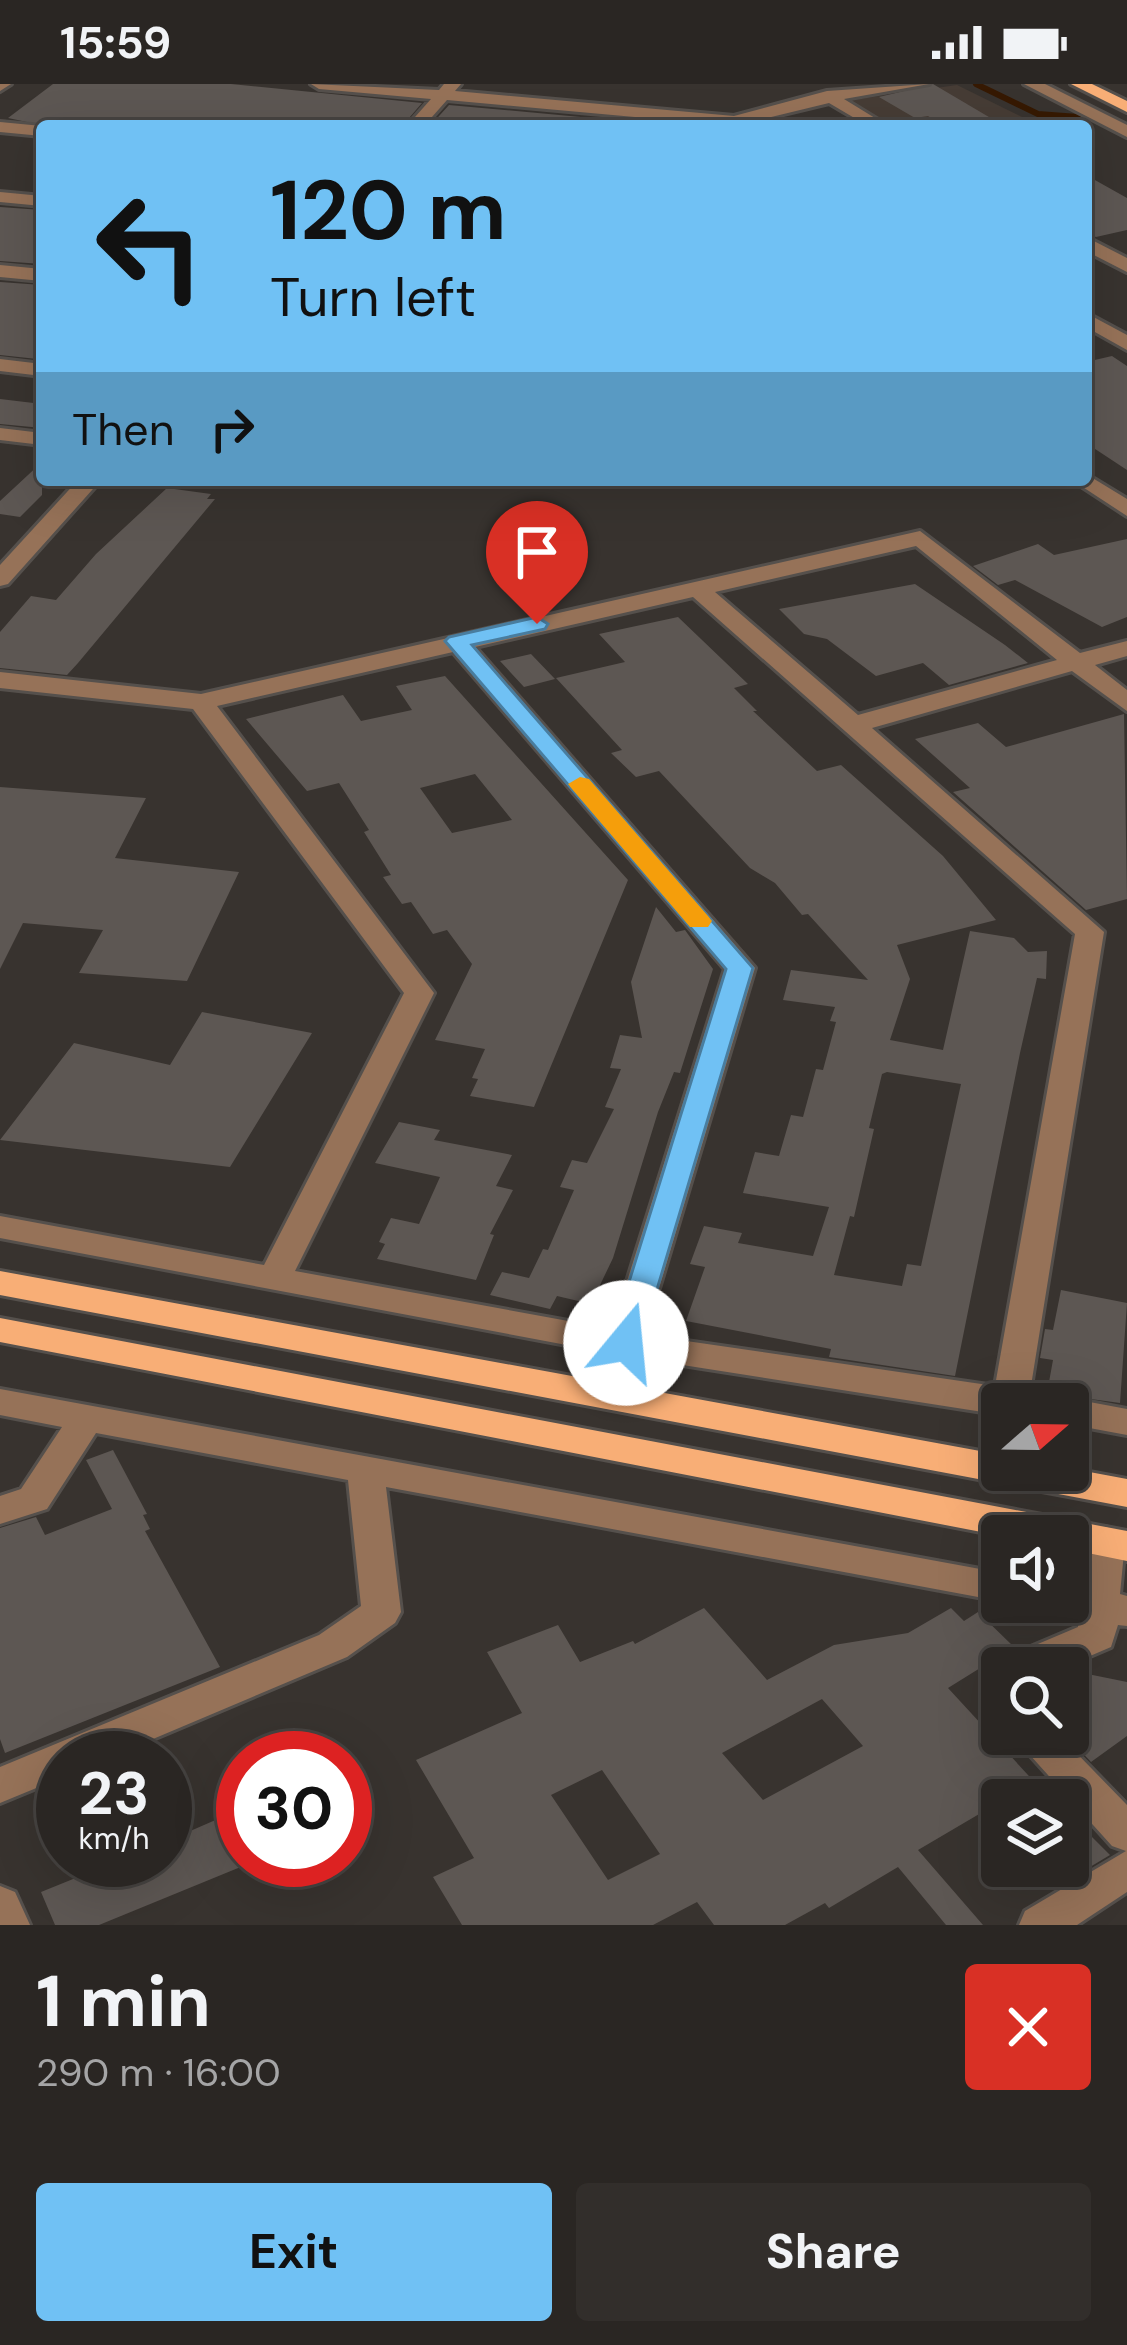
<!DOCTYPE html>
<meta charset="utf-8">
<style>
body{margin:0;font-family:"DM Sans",sans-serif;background:#322e2b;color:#f1f3f6;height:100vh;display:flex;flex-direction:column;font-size:45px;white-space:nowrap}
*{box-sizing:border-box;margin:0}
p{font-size:39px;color:#a5a5a6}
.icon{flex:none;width:66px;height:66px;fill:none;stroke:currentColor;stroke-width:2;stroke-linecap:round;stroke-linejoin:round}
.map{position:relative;height:1841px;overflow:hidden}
.side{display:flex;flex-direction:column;background:#2a2623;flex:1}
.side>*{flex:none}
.hud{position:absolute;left:36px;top:36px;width:1056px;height:366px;border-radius:12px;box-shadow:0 12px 48px #0002,0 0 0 3px #464341;background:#70c1f4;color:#111;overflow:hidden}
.needle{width:78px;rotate:70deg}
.tools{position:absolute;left:981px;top:1299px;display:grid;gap:24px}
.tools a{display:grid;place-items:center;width:108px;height:108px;border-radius:12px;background:#2a2623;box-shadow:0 12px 48px #0002,0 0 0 3px #464341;font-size:60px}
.speed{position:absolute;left:36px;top:1647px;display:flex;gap:24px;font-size:60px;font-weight:700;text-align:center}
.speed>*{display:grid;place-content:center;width:156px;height:156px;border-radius:50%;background:#2a2623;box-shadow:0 12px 48px #0002,0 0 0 3px #464341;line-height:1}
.speed small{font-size:30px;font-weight:400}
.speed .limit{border:18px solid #d22;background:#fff;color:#111}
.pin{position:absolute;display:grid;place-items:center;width:102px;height:102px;color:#fff;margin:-123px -51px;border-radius:50% 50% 50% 0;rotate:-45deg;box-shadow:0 0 12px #0007}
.pin .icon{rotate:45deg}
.me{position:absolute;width:132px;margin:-66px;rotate:17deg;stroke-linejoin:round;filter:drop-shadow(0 0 9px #0008)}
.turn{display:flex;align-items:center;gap:42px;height:252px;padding:0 36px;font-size:54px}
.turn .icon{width:156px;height:156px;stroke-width:2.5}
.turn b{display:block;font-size:84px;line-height:102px}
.then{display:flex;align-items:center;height:114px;padding:0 36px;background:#0003;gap:24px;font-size:45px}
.round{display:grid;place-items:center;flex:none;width:126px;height:126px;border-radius:12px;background:#322e2b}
.summary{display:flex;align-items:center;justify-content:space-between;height:204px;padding:0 36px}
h1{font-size:72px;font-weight:700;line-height:90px}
.primary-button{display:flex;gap:24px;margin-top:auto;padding:24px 36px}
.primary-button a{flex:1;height:138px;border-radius:12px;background:#70c1f4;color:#111;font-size:48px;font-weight:700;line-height:138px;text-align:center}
.primary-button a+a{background:#322e2b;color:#f1f3f6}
.status{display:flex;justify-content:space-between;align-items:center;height:84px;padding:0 60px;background:#2a2623;direction:ltr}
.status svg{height:33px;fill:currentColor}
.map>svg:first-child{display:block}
.built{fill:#463c35}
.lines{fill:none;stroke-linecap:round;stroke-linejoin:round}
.stream{stroke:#361902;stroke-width:6}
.building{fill:#5d5753;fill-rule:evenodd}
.minor-casing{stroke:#55504c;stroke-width:6}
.major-casing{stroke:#55504c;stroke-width:6}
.minor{fill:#967258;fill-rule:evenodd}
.major{fill:#f8ae76;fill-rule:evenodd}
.route{fill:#70c1f4;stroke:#497d9f;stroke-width:3}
.slow{fill:#f59e0b}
</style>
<div class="status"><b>15:59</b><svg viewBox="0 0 49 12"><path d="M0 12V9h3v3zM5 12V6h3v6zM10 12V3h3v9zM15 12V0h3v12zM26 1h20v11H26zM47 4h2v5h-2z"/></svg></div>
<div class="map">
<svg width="1127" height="1841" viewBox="0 0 1127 1841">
<rect width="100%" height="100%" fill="#38332f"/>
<path class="built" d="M957,1L1032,38L892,42L845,17Z"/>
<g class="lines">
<path class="stream" d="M976,0L1038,30L1078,33"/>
</g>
<path class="building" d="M53,0H231L422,19L403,41L359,37L353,42H46L8,34Z
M933,0L994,36L943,42L928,32L915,34L879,13Z
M449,21L581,33L574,42H430Z
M1086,91L1127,114V146L1096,153L1086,149Z
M0,123L42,126V180L0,177Z
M0,198L42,201V270L37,275L0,271Z
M1112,272L1127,282V386L1086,359V278Z
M0,315L42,320V344L0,340Z
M42,378V411L20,433L0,430V417Z
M167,404L211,410L207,415H215L78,579L67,591L0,584V548L31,512L56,516L96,470Z
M1127,455V533L1102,543L1015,496L998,501L973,482L1038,460L1054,471Z
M915,500L1005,561L1028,579L949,601L923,579L876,592L827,555L804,550L779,525Z
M678,533L748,600L734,604L757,627H753L817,687L841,681L943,772L996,836L897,861L910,895L890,956L943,966L970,847L1014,854L1028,868L1047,867L1046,895L1037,894L1020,969L955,1292L829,1273L831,1265L686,1237L705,1183L690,1180L704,1142L742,1149L738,1159L813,1172L829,1123L743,1109L755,1068L779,1072L791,1031L803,1033L816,985L823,986L836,938L830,937L835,923L783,916L791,886L868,896L808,830L802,831L775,799L750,784L659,687L636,693L611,669L622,666L556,594L625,578L599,550ZM887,988L961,1000L921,1182L907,1180L902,1202L834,1191L850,1132L854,1133L874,1045L869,1044L882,990Z
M531,570L555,595L524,603L500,577Z
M445,592L628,796L534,1023L470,1012L478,995L472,994L485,965L435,956L472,880L447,846L433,850L411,818L402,820L383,793L391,791L364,748L369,746L339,699L307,707L246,635L343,611L361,637L412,626L396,602ZM475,690L512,736L452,749L420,704Z
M1124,630L1127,815L1086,826L953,708L970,704L915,655L978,639L1006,663Z
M0,703L146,714L115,774L239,788L187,897L79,889L103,846L23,839L0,885Z
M656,823L676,848L685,846L713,885L680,989L674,988L658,1028L613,1174L591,1220L557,1212L550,1225L490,1211L502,1188L529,1194L543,1165L548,1166L574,1106L560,1103L572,1076L587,1079L614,1025L605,1023L621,985L610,984L620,951L642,954L631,898Z
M202,928L312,949L230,1083L0,1056L74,959L170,981Z
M399,1038L440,1046L434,1056L512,1071L496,1102L513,1106L490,1150L494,1151L476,1196L377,1175L385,1160L379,1158L391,1134L419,1140L440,1093L375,1079Z
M1061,1206L1127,1219L1120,1319L1047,1309L1053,1276L1040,1274L1045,1245L1053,1246Z
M113,1366L147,1430L143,1431L150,1445L145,1447L220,1583L5,1669L0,1655V1444L36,1433L45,1451L112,1425L86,1376Z
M704,1524L767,1596L834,1561L908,1549L951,1524L964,1537L978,1528L1014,1563L948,1604L1051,1716H1002V1745L986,1726L918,1766L983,1841H946L898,1783L829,1824L825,1819L785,1841H714L697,1818L653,1841H462L433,1793L474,1774L416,1676L522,1629L487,1568L558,1541L580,1578L633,1557L635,1560ZM822,1615L863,1662L763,1716L722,1669ZM602,1686L660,1770L608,1796L551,1711Z
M1068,1586L1127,1598V1652L1091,1678L1074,1660L1078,1657Z
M243,1724V1782L99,1841H55L41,1808L120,1776H165V1758Z
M1068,1729L1110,1771L1080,1789L1068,1778Z"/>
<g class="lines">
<defs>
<path id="minor" d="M0,0H11L0,7Z
M311,0L439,6L444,0H461L455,7L734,32L827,7L929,0L844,15L888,42H868L829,19L734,42L447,16L424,42H407L431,15L319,5Z
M1024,0H1045L1127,41V53Z
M0,38L42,42V52L0,48Z
M0,108L42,112V122L0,118Z
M1086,153L1127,174V188L1086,167Z
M0,181L42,185V197L0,193Z
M1086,229L1127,251V266L1086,243Z
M0,275L42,280V292L0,287Z
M0,344L42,349V361L0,356Z
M1086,390L1127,415V432L1072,396H1086Z
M78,396H101L8,500L0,502V481Z
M920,447L1080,569L1127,557V572L1095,581L1127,606V627L1072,587L872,644L1104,848L1030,1308L1041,1311L1046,1320H1002V1331L625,1272L0,1154V1132L264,1181L404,909L193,625L0,604V588L201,610ZM916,462L1057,576L858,631L715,508ZM693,513L1075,850L995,1302L645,1251L755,884L475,563ZM453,568L725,885L612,1245L295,1187L434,909L217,622Z
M0,1305L1002,1489L1005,1518L386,1403L401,1528L395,1539L347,1573L108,1674H63V1693L0,1719V1683L319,1551L361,1522L348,1396L96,1349L47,1425L0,1440V1412L21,1405L62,1343L0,1331Z
M1068,1314L1127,1325V1351L1068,1340V1320H1054Z
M1106,1443L1119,1448L1125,1458L1120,1510L1127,1512V1542L1118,1541L1111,1563L1062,1584L1002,1586L1007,1573L1078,1543L1079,1533L1054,1527L1050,1518H1068V1501L1082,1503L1087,1458L1093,1448Z
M1011,1650H1058L1127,1721V1808L1077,1841H1019L1025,1827L1126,1767L1112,1762Z
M0,1802L15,1808L30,1841H0Z"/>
<path id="major" d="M1071,0H1092L1127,17V28Z
M0,1187L1002,1371V1386L1068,1384L1127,1395V1423L0,1211Z
M0,1234L1127,1447V1477L1068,1465V1452H1002L0,1258Z"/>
</defs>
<use href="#minor" class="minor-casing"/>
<use href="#major" class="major-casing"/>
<use href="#minor" class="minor"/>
<use href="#major" class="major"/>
</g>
<path class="route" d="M537,533L548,540L545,545L472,561L753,884L641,1259L637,1267H614L610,1259L726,885L445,557L449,553Z"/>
<path class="slow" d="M580,693L589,695L708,832L712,837L708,843H690L572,705L568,700Z"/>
</svg>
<div class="tools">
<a><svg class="needle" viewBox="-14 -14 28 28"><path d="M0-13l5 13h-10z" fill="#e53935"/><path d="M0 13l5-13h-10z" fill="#a5a5a6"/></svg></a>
<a><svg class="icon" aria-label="sound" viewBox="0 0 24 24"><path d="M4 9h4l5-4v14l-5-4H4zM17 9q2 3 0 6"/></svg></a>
<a><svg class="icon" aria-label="search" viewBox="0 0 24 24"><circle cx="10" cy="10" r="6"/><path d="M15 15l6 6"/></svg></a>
<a><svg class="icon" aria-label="layers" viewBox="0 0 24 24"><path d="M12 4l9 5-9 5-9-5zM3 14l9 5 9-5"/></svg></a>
</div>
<div class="speed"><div>23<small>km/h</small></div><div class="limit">30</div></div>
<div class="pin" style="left:537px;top:540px;background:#d93025"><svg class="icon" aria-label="arrive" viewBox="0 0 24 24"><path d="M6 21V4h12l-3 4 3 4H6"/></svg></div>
<svg class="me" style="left:626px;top:1259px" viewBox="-20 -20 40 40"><circle r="19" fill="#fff"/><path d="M0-13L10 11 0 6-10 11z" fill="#70c1f4"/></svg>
<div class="hud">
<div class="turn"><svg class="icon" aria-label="left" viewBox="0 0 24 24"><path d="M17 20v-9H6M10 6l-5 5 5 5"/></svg><div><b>120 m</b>Turn left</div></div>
<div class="then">Then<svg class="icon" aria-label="right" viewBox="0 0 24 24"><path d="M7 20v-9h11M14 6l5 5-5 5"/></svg></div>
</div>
</div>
<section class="side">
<div class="summary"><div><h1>1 min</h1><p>290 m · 16:00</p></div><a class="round" style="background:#d93025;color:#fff"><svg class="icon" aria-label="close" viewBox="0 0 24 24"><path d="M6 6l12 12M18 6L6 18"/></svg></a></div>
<div class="primary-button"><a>Exit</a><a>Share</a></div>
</section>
